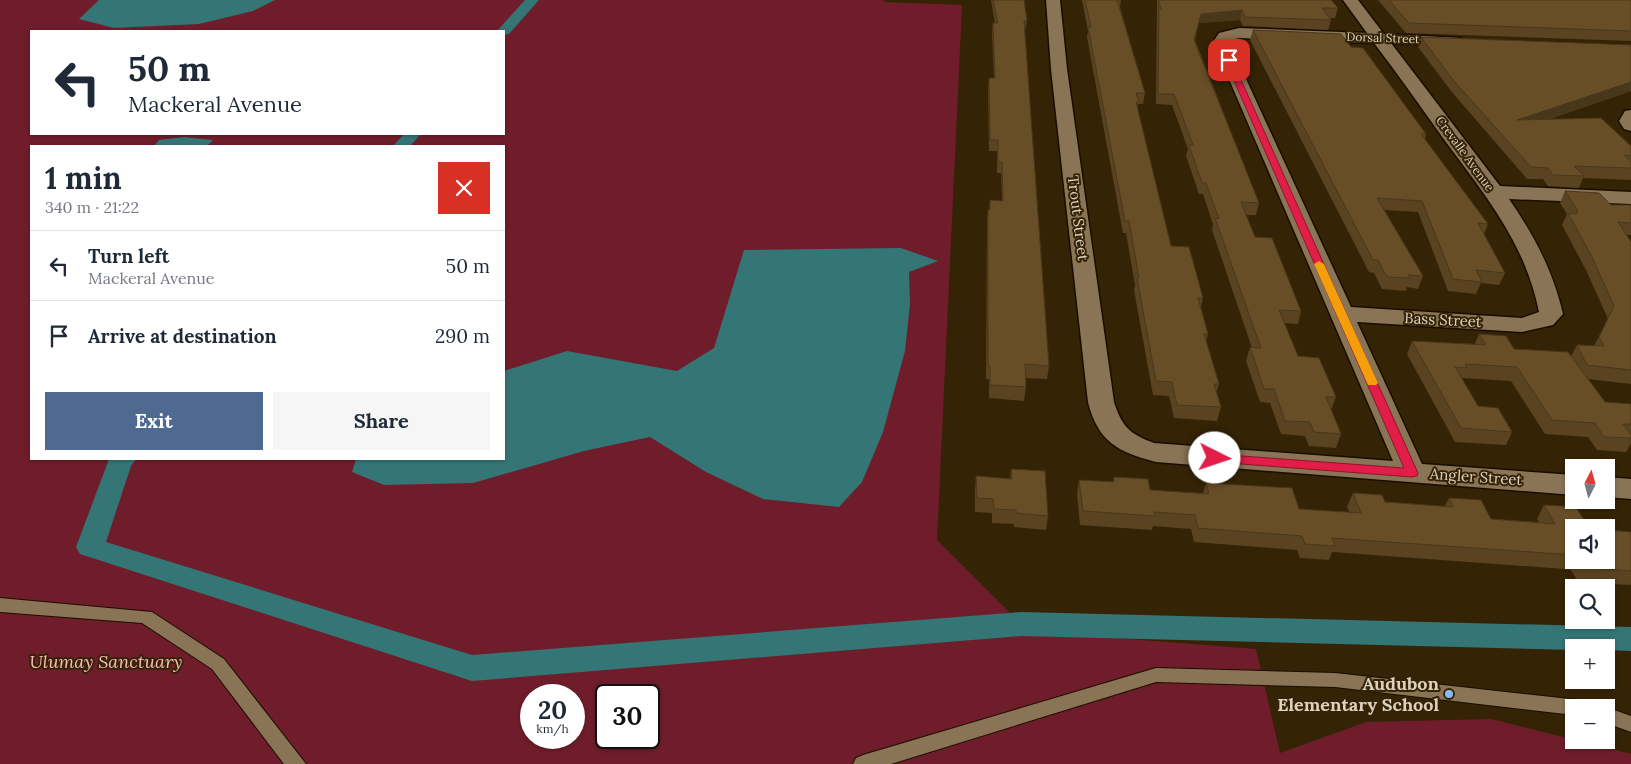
<!DOCTYPE html>
<meta charset="utf-8">
<style>
body{margin:0;font-family:Lora,serif;background:#f6f6f7;color:#1f2937;height:100vh;display:flex;flex-direction:column;font-size:19px;white-space:nowrap}
*{box-sizing:border-box;margin:0}
p{font-size:16px;color:#747a83}
.icon{flex:none;width:28px;height:28px;fill:none;stroke:currentColor;stroke-width:2;stroke-linecap:round;stroke-linejoin:round}
.map{position:relative;flex:1;overflow:hidden}
.sheet{position:absolute;left:30px;top:145px;width:475px;height:315px;display:flex;flex-direction:column;background:#fff;border-radius:0px;box-shadow:0 1px 4px #0004}
.sheet>*{flex:none}
.guide{position:absolute;left:30px;top:30px;width:475px;height:105px;border-radius:0px;box-shadow:0 1px 4px #0004;background:#fff;color:#1f2937;overflow:hidden}
.needle{width:32px;rotate:6deg}
.controls{position:absolute;left:1565px;top:459px;display:grid;gap:10px}
.controls a{display:grid;place-items:center;width:50px;height:50px;border-radius:0px;background:#fff;box-shadow:0 1px 4px #0004;font-size:25px}
.speed{position:absolute;left:520px;top:684px;display:flex;gap:10px;font-size:25px;font-weight:700;text-align:center}
.speed>*{display:grid;place-content:center;width:65px;height:65px;border-radius:50%;background:#fff;box-shadow:0 1px 4px #0004;line-height:1}
.speed small{font-size:12px;font-weight:400}
.speed .limit{border:2px solid #111;border-radius:8px;background:#fff;color:#111}
.pin{position:absolute;display:grid;place-items:center;width:42px;height:42px;color:#fff;margin:-21px;border-radius:10px;box-shadow:0 2px 8px #0006}
.me{position:absolute;width:55px;margin:-28px;rotate:94deg;stroke-linejoin:round;filter:drop-shadow(0 0 4px #0008)}
.turn{display:flex;align-items:center;gap:18px;height:105px;padding:0 15px;font-size:22px}
.turn .icon{width:65px;height:65px;stroke-width:2.5}
.turn b{display:block;font-size:35px;line-height:42px}
.round{display:grid;place-items:center;flex:none;width:52px;height:52px;border-radius:0px;background:#f6f6f7}
.head{display:flex;align-items:center;justify-content:space-between;height:85px;padding:0 15px}
h1{font-size:30px;font-weight:700;line-height:38px}
.primary-button{display:flex;gap:10px;margin-top:auto;padding:10px 15px}
.primary-button a{flex:1;height:58px;border-radius:0px;background:#4f6a90;color:#fff;font-size:20px;font-weight:700;line-height:58px;text-align:center}
.primary-button a+a{background:#f6f6f7;color:#1f2937}
ul{padding:0;list-style:none}
li{display:flex;align-items:center;gap:15px;height:70px;padding:0 15px;border-top:1px solid #e0e1e3}
li div{flex:1}
li b{display:block;font-size:19px}
li em{font-style:normal}
.map>svg:first-child{display:block}
.green{fill:#6f1d2a;fill-rule:evenodd}
.water{fill:#347575}
.lines{fill:none;stroke-linecap:round;stroke-linejoin:round}
.canal{fill:#347575;fill-rule:evenodd}
.service-casing{stroke:#1a0d00;stroke-width:2}
.minor-casing{stroke:#1a0d00;stroke-width:3}
.service{fill:#897455;fill-rule:evenodd}
.minor{fill:#897455;fill-rule:evenodd}
.wall{fill:#594321}
.shaded-wall{fill:#49371b}
.building{fill:#684e26;stroke:#49371b}
.route{fill:#e11d48;stroke:#92132f}
.slow{fill:#f59e0b}
.poi-dot{fill:#89bafc;stroke:#352305;stroke-width:2}
.labels{text-anchor:middle;stroke-width:4;stroke-linejoin:round;paint-order:stroke}
.far-street-label{font-size:12px;fill:#ddd2c1;stroke:#352305}
.street-label{font-size:15px;fill:#ddd2c1;stroke:#352305}
.near-park-label{font-size:18px;font-style:italic;fill:#fdbabd;stroke:#352305}
.near-poi-label{font-size:18px;font-weight:bold;fill:#ddd2c1;stroke:#352305;text-anchor:end}
</style>
<div class="map">
<svg width="1631" height="764" viewBox="0 0 1631 764">
<rect width="100%" height="100%" fill="#352305"/>
<path class="green" d="M0,0H883L884,2L962,5L937,540L1021,624L1040,632L1256,649L1280,753L1366,722L1491,719L1631,754V764H0ZM31,31H504V134H31ZM31,146H504V459H31ZM531,695H574V738H531ZM606,695H649V738H606Z"/>
<path class="water" d="M99,0H275L253,11L199,24L114,28L79,19Z
M184,137L213,140L207,146H154L159,140Z
M901,248L938,261L909,272L910,304L905,351L883,432L862,482L839,507L763,499L706,472L650,437L584,451L473,483L384,485L352,472L356,459H504V371L567,351L677,371L714,348L744,250Z"/>
<g class="lines">
<path class="canal" d="M525,0H539L509,34L504,35V31H497Z
M404,134H421L410,146H393Z
M109,459H136L131,466L106,542L472,655L1021,612L1631,627V651L1606,650V648H1574V650L1021,636L472,681L80,554L76,547Z"/>
<defs>
<path id="service" d="M0,598L152,612L224,659L306,764H284L212,669L142,623L0,612Z
M1156,668L1335,673L1579,700L1586,702L1588,708H1574V715L1335,687L1156,682L891,764H853L856,758L863,755Z
M1606,707L1631,716V732L1606,723Z"/>
<path id="minor" d="M1046,0H1060L1067,69L1114,402C1122,427 1130,434 1154,443L1393,461L1213,42L1219,33L1239,28L1367,33L1343,0H1358L1384,34L1461,38L1463,41L1461,44L1455,46L1391,43L1500,186L1631,192V204L1509,199C1534,235 1553,271 1563,314L1553,325L1522,332L1357,322L1422,464L1574,475V495L1156,462C1118,452 1098,442 1088,402L1051,69ZM1239,38L1374,43C1398,74 1420,106 1443,138C1484,194 1525,242 1539,312L1522,318L1351,307L1229,42L1231,40Z
M1631,110V131L1624,129L1619,121L1625,111Z
M1606,477L1631,479V499L1606,497Z"/>
</defs>
<use href="#service" class="service-casing"/>
<use href="#minor" class="minor-casing"/>
<use href="#service" class="service"/>
<use href="#minor" class="minor"/>
</g>
<path class="wall" d="M991,0H1024L1027,21L1025,31L1049,366L1047,379L1026,378V387L1024,401L989,398V379H986L987,222L988,210H989L990,200L1002,201L1001,173H997V151H989L988,88L989,78H994L992,33L993,23H995Z
M1082,0H1121L1120,7L1145,93L1143,104H1138L1137,109L1171,246L1203,298L1201,307L1208,334L1206,342L1219,384L1216,393L1221,407L1217,421L1174,418L1169,396L1153,395L1134,290L1135,285L1126,233H1123L1087,37L1088,31Z
M1157,0H1331L1338,8L1335,18H1329L1331,20L1328,30L1243,26L1240,20L1199,23L1195,40L1259,203L1256,215H1246L1255,237L1301,311L1298,324L1284,323L1298,356L1336,397L1331,410L1341,434L1336,448L1309,446L1305,436L1281,434L1270,403L1260,402L1246,361L1250,347L1252,348L1212,230L1213,224L1203,194H1199L1186,156L1188,149L1172,105L1156,104Z
M1378,0H1631V41L1406,33Z
M1253,30L1351,47L1426,134L1425,139L1488,224L1484,234L1505,273L1499,285L1481,283L1476,294L1448,291L1418,212L1384,210L1423,276L1418,289L1407,287L1406,291L1382,289L1374,273L1369,272L1250,40Z
M1421,37L1631,45V91L1547,120L1631,146V180L1583,178L1579,188L1548,186L1543,179H1527L1451,91L1418,47Z
M1565,191L1611,205H1631V235H1626L1631,242V384L1588,379L1605,402L1631,404V443L1626,452L1597,450L1588,437L1545,434L1511,381L1462,378V379L1478,406L1512,432L1506,445L1455,442L1407,354L1412,341L1475,344L1479,334L1514,349L1571,356L1577,345L1594,346L1608,319L1586,270L1562,225L1567,214L1560,203Z
M1011,469L1048,516L1046,530L1014,527V524L992,523V513L975,512V490L976,476L1010,479Z
M1114,477L1150,490L1203,493L1206,483L1299,509L1350,513L1347,507L1353,493L1385,502L1445,506L1449,498L1491,519L1539,522L1537,519L1544,505L1574,528V560H1606L1631,532V584L1630,585L1578,582L1571,570L1565,569L1332,552L1329,560L1300,558L1297,550L1194,542L1191,529L1153,526L1152,530L1080,525L1077,493L1079,480L1113,482Z"/>
<path class="shaded-wall" d="M1242,10L1240,20L1199,23L1192,49L1201,14Z
M1631,82L1630,91L1513,131L1517,120Z"/>
<path class="building" d="M993,0H1024L1027,21H1024L1049,366L1025,364L1026,387L990,385V366H988V210H990V200L1003,201L1002,162H998V140H990L989,78H995L993,23H998Z
M1085,0H1117L1145,93H1136L1139,102H1136L1171,246L1189,247L1203,298H1198L1208,334H1204L1219,384H1214L1221,407L1177,405L1172,382L1156,381L1137,278H1139L1129,221H1125L1088,27H1091Z
M1159,0H1331L1338,8H1322L1331,20L1245,17L1242,10L1201,14L1194,40L1259,203L1241,202L1255,237L1272,238L1301,311L1279,310L1298,356L1319,358L1336,397H1326L1341,434L1314,432L1310,422L1285,421L1274,389H1264L1250,347L1261,348L1215,218L1219,219L1206,183H1202L1189,145H1193L1174,94H1158L1159,8L1161,9L1159,3Z
M1389,0H1631V31L1409,23Z
M1253,30L1341,34L1351,47L1363,48L1426,134H1421L1488,224L1478,223L1505,273L1476,270L1482,282L1453,279L1422,201L1377,198L1423,276L1408,275L1411,278L1387,277L1378,260H1373Z
M1421,37L1631,45V82L1517,120L1601,118L1631,146V156L1624,155L1631,162V168L1574,166L1584,176L1553,175L1548,168L1531,167L1454,81Z
M1565,191L1599,193L1611,205H1631V223L1618,222L1631,242V370L1587,365L1577,345L1604,346L1599,337L1614,306L1592,257L1568,213L1577,214V209Z
M1479,334L1506,336L1514,349L1568,352L1605,402L1631,404V424H1623L1631,435V438L1604,437L1595,423L1552,420L1517,367L1465,364L1467,368L1455,367L1478,406L1498,408L1512,432L1461,428L1412,341L1486,345Z
M1011,469L1045,471L1048,516L1016,513V510L994,509L993,499L977,498L976,476L1012,479Z
M1114,477L1148,479L1150,490L1209,494L1206,483L1292,488L1299,509L1361,513L1353,493L1382,495L1385,502L1453,507L1449,498L1481,500L1491,519L1555,524L1544,505L1576,507L1589,528H1574V555L1332,538L1335,546L1305,544L1302,536L1198,528L1195,515L1154,512L1155,516L1083,511L1079,480L1114,482Z
M1606,530L1631,532V571L1586,567L1582,560H1606Z"/>
<path class="route" d="M1226,59L1232,60L1418,473L1417,476L1412,477L1215,462L1209,458L1215,454L1404,468L1225,60Z"/>
<path class="slow" d="M1319,261L1324,264L1378,383L1376,385H1368L1367,383L1314,264Z"/>
<circle class="poi-dot" cx="1449" cy="694" r="5"/>
<g class="labels">
<g class="far-street-label">
<text transform="translate(1383 38) rotate(2)" y="4">Dorsal Street</text>
<text transform="translate(1465 154) rotate(54)" y="4">Crevalle Avenue</text>
</g>
<g class="street-label">
<text transform="translate(1078 218) rotate(83)" y="5">Trout Street</text>
<text transform="translate(1443 320) rotate(3)" y="5">Bass Street</text>
<text transform="translate(1476 477) rotate(4)" y="5">Angler Street</text>
</g>
<g class="near-park-label">
<text x="106" y="668">Ulumay Sanctuary</text>
</g>
<g class="near-poi-label">
<text x="1439" y="690">Audubon<tspan x="1439" dy="21">Elementary School</tspan></text>
</g>
</g>
</svg>
<div class="controls">
<a><svg class="needle" viewBox="-14 -14 28 28"><path d="M0-13l5 13h-10z" fill="#e53935"/><path d="M0 13l5-13h-10z" fill="#747a83"/></svg></a>
<a><svg class="icon" aria-label="sound" viewBox="0 0 24 24"><path d="M4 9h4l5-4v14l-5-4H4zM17 9q2 3 0 6"/></svg></a>
<a><svg class="icon" aria-label="search" viewBox="0 0 24 24"><circle cx="10" cy="10" r="6"/><path d="M15 15l6 6"/></svg></a>
<a>+</a>
<a>−</a>
</div>
<div class="speed"><div>20<small>km/h</small></div><div class="limit">30</div></div>
<div class="pin" style="left:1229px;top:60px;background:#d93025"><svg class="icon" aria-label="arrive" viewBox="0 0 24 24"><path d="M6 21V4h12l-3 4 3 4H6"/></svg></div>
<svg class="me" style="left:1215px;top:458px" viewBox="-20 -20 40 40"><circle r="19" fill="#fff"/><path d="M0-13L10 11 0 6-10 11z" fill="#e11d48"/></svg>
<div class="guide">
<div class="turn"><svg class="icon" aria-label="left" viewBox="0 0 24 24"><path d="M17 20v-9H6M10 6l-5 5 5 5"/></svg><div><b>50 m</b>Mackeral Avenue</div></div>
</div>
<section class="sheet">
<div class="head"><div><h1>1 min</h1><p>340 m · 21:22</p></div><a class="round" style="background:#d93025;color:#fff"><svg class="icon" aria-label="close" viewBox="0 0 24 24"><path d="M6 6l12 12M18 6L6 18"/></svg></a></div>
<ul>
<li><svg class="icon" aria-label="left" viewBox="0 0 24 24"><path d="M17 20v-9H6M10 6l-5 5 5 5"/></svg><div><b>Turn left</b><p>Mackeral Avenue</p></div><em>50 m</em></li>
<li><svg class="icon" aria-label="arrive" viewBox="0 0 24 24"><path d="M6 21V4h12l-3 4 3 4H6"/></svg><div><b>Arrive at destination</b></div><em>290 m</em></li>
</ul>
<div class="primary-button"><a>Exit</a><a>Share</a></div>
</section>
</div>
